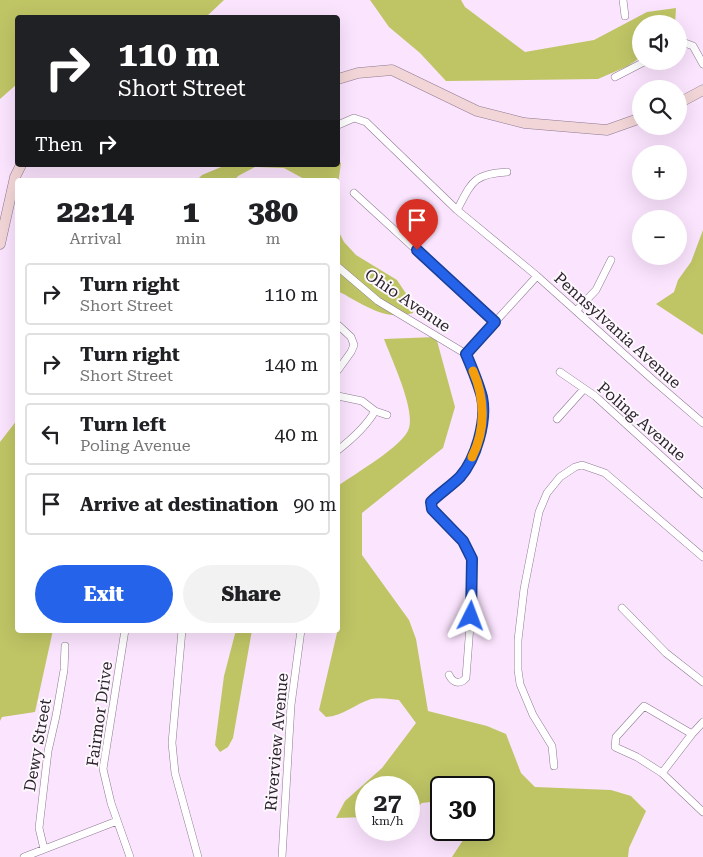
<!DOCTYPE html>
<meta charset="utf-8">
<style>
body{margin:0;font-family:"Roboto Serif",serif;background:#f2f2f2;color:#202124;height:100vh;display:flex;flex-direction:column;font-size:19px;white-space:nowrap}
*{box-sizing:border-box;margin:0}
p{font-size:16px;color:#757577}
.icon{flex:none;width:28px;height:28px;fill:none;stroke:currentColor;stroke-width:2;stroke-linecap:round;stroke-linejoin:round}
.map{position:relative;flex:1;overflow:hidden}
.details{position:absolute;left:15px;top:178px;width:325px;height:455px;display:flex;flex-direction:column;background:#fff;border-radius:5px;box-shadow:0 5px 20px #0002}
.details>*{flex:none}
.banner{position:absolute;left:15px;top:15px;width:325px;height:152px;border-radius:5px;box-shadow:0 5px 20px #0002;background:#202124;color:#fff;overflow:hidden}
.tools{position:absolute;left:632px;top:15px;display:grid;gap:10px}
.tools a{display:grid;place-items:center;width:55px;height:55px;border-radius:50%;background:#fff;box-shadow:0 5px 20px #0002;font-size:25px}
.speed{position:absolute;left:355px;top:776px;display:flex;gap:10px;font-size:25px;font-weight:700;text-align:center}
.speed>*{display:grid;place-content:center;width:65px;height:65px;border-radius:50%;background:#fff;box-shadow:0 5px 20px #0002;line-height:1}
.speed small{font-size:12px;font-weight:400}
.speed .limit{border:2px solid #111;border-radius:8px;background:#fff;color:#111}
.pin{position:absolute;display:grid;place-items:center;width:42px;height:42px;color:#fff;margin:-51px -21px;border-radius:50% 50% 50% 0;rotate:-45deg;box-shadow:0 0 5px #0007}
.pin .icon{rotate:45deg}
.me{position:absolute;width:55px;margin:-28px;rotate:3deg;stroke-linejoin:round;filter:drop-shadow(0 0 4px #0008)}
.turn{display:flex;align-items:center;gap:18px;height:105px;padding:0 20px;font-size:22px}
.turn .icon{width:65px;height:65px;stroke-width:2.5}
.turn b{display:block;font-size:35px;line-height:42px}
.then{display:flex;align-items:center;height:48px;padding:0 20px;background:#0003;gap:10px;font-size:19px}
.eta{display:flex;justify-content:space-evenly;align-items:center;height:85px;text-align:center}
.eta b{font-size:30px;font-weight:800;line-height:35px}
.button{display:flex;gap:10px;margin-top:auto;padding:10px 20px}
.button a{flex:1;height:58px;border-radius:30px;background:#2563eb;color:#fff;font-size:20px;font-weight:800;line-height:58px;text-align:center}
.button a+a{background:#f2f2f2;color:#202124}
ul{padding:0;list-style:none}
li{display:flex;align-items:center;gap:15px;height:62px;margin:0 10px 8px;padding:0 10px;border:2px solid #e0e0e0;border-radius:5px}
li div{flex:1}
li b{display:block;font-size:19px}
li em{font-style:normal}
.map>svg:first-child{display:block}
.green{fill:#bfc565}
.lines{fill:none;stroke-linecap:round;stroke-linejoin:round}
.street-casing{stroke:#8e7991;stroke-width:8}
.secondary-casing{stroke:#8e7991;stroke-width:11}
.street{stroke:#fff;stroke-width:7}
.secondary{stroke:#f2d5d7;stroke-width:10}
.route-casing{stroke:#184099;stroke-width:12}
.route{stroke:#2563eb;stroke-width:9}
.slow{stroke:#f59e0b;stroke-width:9}
.labels{text-anchor:middle;stroke-width:4;stroke-linejoin:round;paint-order:stroke}
.street-label{font-size:16px;fill:#2b222c;stroke:#fdf8fd}
</style>
<div class="map">
<svg width="703" height="857" viewBox="0 0 703 857">
<rect width="100%" height="100%" fill="#fbe4fe"/>
<path class="green" d="M0,0H224L206,17L18,18L17,84L0,99Z
M370,0H461L465,7L525,52L594,40L647,12L676,8L675,24H641V57L628,66L598,79L446,81L420,53L389,27Z
M338,161L341,163L338,184V180H306L284,168L255,167L238,176L235,180H197L202,175L226,165H338Z
M338,230L344,242L356,255L397,280L413,304V313C385,322 361,303 338,291Z
M703,230V335L656,304L674,292L678,280L691,262Z
M436,337L455,407L443,448L362,513V555L409,620L416,639L428,711L487,726L506,734L521,773L535,787L611,790L631,796L646,811L629,848L628,857H452L465,837L464,830H484V788H441V803L439,801L422,803L409,814V788H366V817L336,818L345,801L382,768L416,723L399,700C391,699 380,697 371,699C355,704 343,716 326,717L319,710L340,620L338,613V486C354,474 404,446 409,428C415,408 391,358 384,339Z
M17,420L18,630H53L35,712L2,717L0,721V442Z
M236,630H252L233,738L228,747L220,752L215,745L224,676Z"/>
<g class="lines">
<defs>
<path id="street" d="M623,0L625,16
M679,44L685,43L693,46L703,64
M615,77L646,61
M338,125L354,118L366,122L457,210L537,276L653,380L703,423
M354,193L495,322
M457,210C472,182 473,174 507,172
M338,267L378,301L466,354
M576,311L596,290L611,260
M338,325L351,337L354,345L351,352L338,370
M560,372L595,396L703,494
M338,396L362,401L375,411L387,415
M557,419L584,389
M338,450C352,439 366,427 375,411
M622,608L666,653L703,682
M125,630L103,769L111,803L130,857
M182,630L172,743L175,773L198,857
M449,675C453,683 460,685 466,678L472,599V559L458,535L432,509L431,502C440,493 452,485 460,476C477,457 487,423 482,398C479,383 472,369 466,354L537,276
M692,734L644,706L616,737L615,747L637,757L662,773L703,812
M554,766L552,746L533,715L525,696L520,684L518,670V640L524,589L539,512L547,493L560,477L575,467L582,465L605,473L703,557
M662,773L692,734L703,722
M44,849L39,828L48,751L56,716L64,670L65,646
M24,857L117,821
M282,857L291,705L301,630"/>
<path id="secondary" d="M338,79L358,73L392,70L477,111L524,123L607,130L641,118
M679,103L703,90
M0,244L15,177L21,165"/>
</defs>
<use href="#street" class="street-casing"/>
<use href="#secondary" class="secondary-casing"/>
<use href="#street" class="street"/>
<use href="#secondary" class="secondary"/>
</g>
<g class="lines">
<defs>
<path id="route" d="M417,250L495,322L466,354C472,368 478,382 482,397C487,421 476,459 460,477C451,486 440,493 431,502L432,509L463,541L472,559L471,616"/>
</defs>
<use href="#route" class="route-casing"/>
<use href="#route" class="route"/>
<path class="slow" d="M472,457C486,429 485,398 473,371"/>
</g>
<g class="labels">
<g class="street-label">
<text transform="translate(408 300) rotate(34)" y="6">Ohio Avenue</text>
<text transform="translate(618 330) rotate(42)" y="6">Pennsylvania Avenue</text>
<text transform="translate(642 421) rotate(41)" y="6">Poling Avenue</text>
<text transform="translate(99 714) rotate(-82)" y="6">Fairmor Drive</text>
<text transform="translate(276 742) rotate(-85)" y="6">Riverview Avenue</text>
<text transform="translate(37 745) rotate(-80)" y="6">Dewy Street</text>
</g>
</g>
</svg>
<div class="tools">
<a><svg class="icon" aria-label="sound" viewBox="0 0 24 24"><path d="M4 9h4l5-4v14l-5-4H4zM17 9q2 3 0 6"/></svg></a>
<a><svg class="icon" aria-label="search" viewBox="0 0 24 24"><circle cx="10" cy="10" r="6"/><path d="M15 15l6 6"/></svg></a>
<a>+</a>
<a>−</a>
</div>
<div class="speed"><div>27<small>km/h</small></div><div class="limit">30</div></div>
<div class="pin" style="left:417px;top:250px;background:#d93025"><svg class="icon" aria-label="arrive" viewBox="0 0 24 24"><path d="M6 21V4h12l-3 4 3 4H6"/></svg></div>
<svg class="me" style="left:471px;top:616px" viewBox="-20 -20 40 40"><path d="M0-17L14 15 0 8-14 15z" fill="#2563eb" stroke="#fff" stroke-width="4"/></svg>
<div class="banner">
<div class="turn"><svg class="icon" aria-label="right" viewBox="0 0 24 24"><path d="M7 20v-9h11M14 6l5 5-5 5"/></svg><div><b>110 m</b>Short Street</div></div>
<div class="then">Then<svg class="icon" aria-label="right" viewBox="0 0 24 24"><path d="M7 20v-9h11M14 6l5 5-5 5"/></svg></div>
</div>
<section class="details">
<div class="eta">
<div><b>22:14</b><p>Arrival</p></div>
<div><b>1</b><p>min</p></div>
<div><b>380</b><p>m</p></div>
</div>
<ul>
<li><svg class="icon" aria-label="right" viewBox="0 0 24 24"><path d="M7 20v-9h11M14 6l5 5-5 5"/></svg><div><b>Turn right</b><p>Short Street</p></div><em>110 m</em></li>
<li><svg class="icon" aria-label="right" viewBox="0 0 24 24"><path d="M7 20v-9h11M14 6l5 5-5 5"/></svg><div><b>Turn right</b><p>Short Street</p></div><em>140 m</em></li>
<li><svg class="icon" aria-label="left" viewBox="0 0 24 24"><path d="M17 20v-9H6M10 6l-5 5 5 5"/></svg><div><b>Turn left</b><p>Poling Avenue</p></div><em>40 m</em></li>
<li><svg class="icon" aria-label="arrive" viewBox="0 0 24 24"><path d="M6 21V4h12l-3 4 3 4H6"/></svg><div><b>Arrive at destination</b></div><em>90 m</em></li>
</ul>
<div class="button"><a>Exit</a><a>Share</a></div>
</section>
</div>
